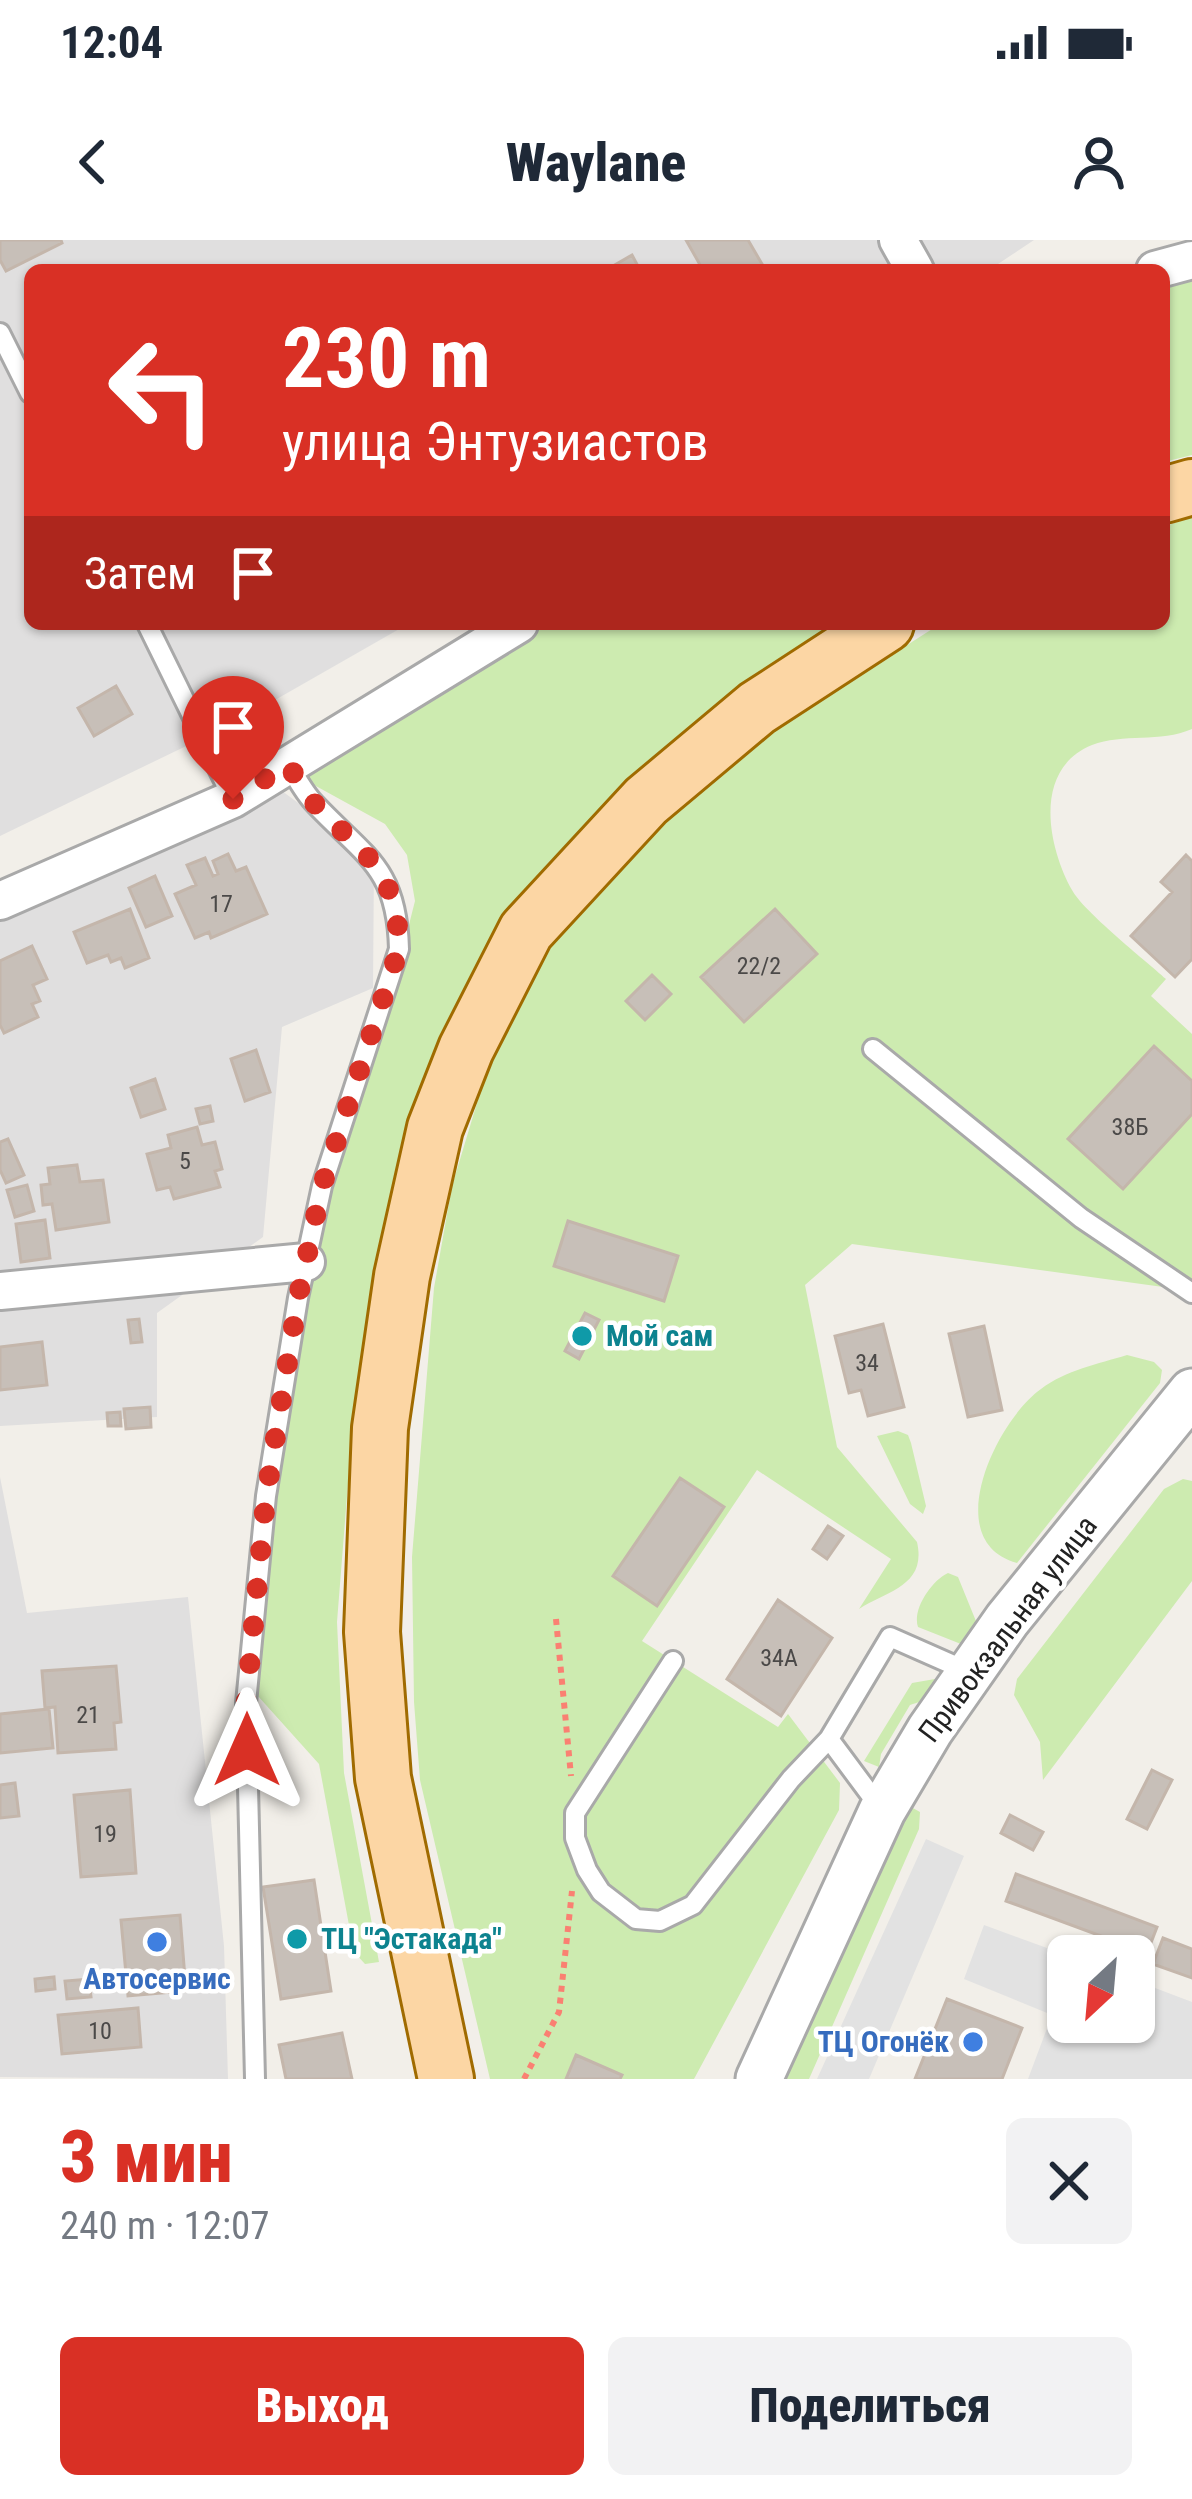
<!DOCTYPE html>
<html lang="ru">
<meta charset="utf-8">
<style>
body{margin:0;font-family:"Roboto Condensed",sans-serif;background:#f2f2f3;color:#1f2937;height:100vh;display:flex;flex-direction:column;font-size:45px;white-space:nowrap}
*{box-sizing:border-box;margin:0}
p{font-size:39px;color:#747a83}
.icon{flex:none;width:66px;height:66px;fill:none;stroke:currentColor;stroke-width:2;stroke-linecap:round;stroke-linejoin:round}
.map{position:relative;height:1839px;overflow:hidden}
.side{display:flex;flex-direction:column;background:#fff;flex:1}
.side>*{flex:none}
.guide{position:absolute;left:24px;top:24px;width:1146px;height:366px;border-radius:18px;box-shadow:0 3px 9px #0004;background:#d93025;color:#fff;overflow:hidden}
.needle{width:78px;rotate:206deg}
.fabs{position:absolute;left:1047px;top:1695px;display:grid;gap:24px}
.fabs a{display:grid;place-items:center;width:108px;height:108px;border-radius:18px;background:#fff;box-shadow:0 3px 9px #0004;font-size:60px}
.pin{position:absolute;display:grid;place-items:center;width:102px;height:102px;color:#fff;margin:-123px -51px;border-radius:50% 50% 50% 0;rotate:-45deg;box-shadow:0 0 12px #0007}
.pin .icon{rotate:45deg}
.me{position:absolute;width:132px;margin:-66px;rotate:0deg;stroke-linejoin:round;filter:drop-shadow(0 0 9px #0008)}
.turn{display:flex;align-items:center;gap:42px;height:252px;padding:0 60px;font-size:54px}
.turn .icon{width:156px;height:156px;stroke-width:2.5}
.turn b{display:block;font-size:84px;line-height:102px}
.then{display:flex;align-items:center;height:114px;padding:0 60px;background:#0003;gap:24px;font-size:45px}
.round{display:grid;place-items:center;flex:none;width:126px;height:126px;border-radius:18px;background:#f2f2f3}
.summary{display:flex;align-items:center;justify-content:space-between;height:204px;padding:0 60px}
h1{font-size:72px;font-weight:800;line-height:90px;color:#d93025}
.action{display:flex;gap:24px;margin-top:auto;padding:24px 60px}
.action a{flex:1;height:138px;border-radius:18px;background:#d93025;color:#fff;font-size:48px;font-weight:800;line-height:138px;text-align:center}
.action a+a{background:#f2f2f3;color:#1f2937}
.status{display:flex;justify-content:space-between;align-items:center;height:84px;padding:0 60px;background:#fff;direction:ltr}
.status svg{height:33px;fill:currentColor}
header{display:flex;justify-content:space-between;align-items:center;height:156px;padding:0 60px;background:#fff;font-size:54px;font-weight:800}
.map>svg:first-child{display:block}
.residential{fill:#e0dfdf}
.grass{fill:#cdebb0}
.parking{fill:#e2e2e2}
.building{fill:#c7bfb8;stroke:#c4b6ab;stroke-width:3}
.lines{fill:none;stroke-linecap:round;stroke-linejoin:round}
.service-casing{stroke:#a9a9a9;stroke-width:24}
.minor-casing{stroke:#a9a9a9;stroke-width:42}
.tertiary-casing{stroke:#a9a9a9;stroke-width:51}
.primary-casing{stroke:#a06b00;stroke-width:60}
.path{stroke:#fa8072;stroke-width:6;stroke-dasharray:6 6;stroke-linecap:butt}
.service{stroke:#fff;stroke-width:18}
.minor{stroke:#fff;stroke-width:36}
.tertiary{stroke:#fff;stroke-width:45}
.primary{stroke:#fcd6a4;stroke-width:54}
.route{stroke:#d93025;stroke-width:21;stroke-dasharray:0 37.8}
.culture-dot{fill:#0f9aa8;stroke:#fff;stroke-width:4.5}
.shop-dot{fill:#3f7fe0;stroke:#fff;stroke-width:4.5}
.labels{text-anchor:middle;stroke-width:9;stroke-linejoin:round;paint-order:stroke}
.number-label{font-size:24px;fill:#4b4948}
.culture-label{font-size:30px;font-weight:bold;fill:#0d838f;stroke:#fff;text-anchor:start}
.street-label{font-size:30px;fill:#222;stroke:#fff}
.shop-label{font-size:30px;font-weight:bold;fill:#366cbe;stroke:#fff}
</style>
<div class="status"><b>12:04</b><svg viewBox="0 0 49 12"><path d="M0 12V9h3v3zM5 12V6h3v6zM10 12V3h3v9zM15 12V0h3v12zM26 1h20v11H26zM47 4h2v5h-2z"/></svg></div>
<header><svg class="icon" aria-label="back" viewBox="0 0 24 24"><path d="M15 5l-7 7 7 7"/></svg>Waylane<svg class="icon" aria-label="person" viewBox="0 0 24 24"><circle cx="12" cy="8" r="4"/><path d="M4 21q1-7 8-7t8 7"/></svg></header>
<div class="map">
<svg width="1192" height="1839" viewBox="0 0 1192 1839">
<rect width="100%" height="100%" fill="#f2efe9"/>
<path class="residential" d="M0,0H1034L989,30H30V384H408L240,480L0,596Z
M282,551L374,619L373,748L282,787L263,997L157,1073V1177L0,1186V670Z
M0,1237L27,1373L188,1357L224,1706L228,1839L0,1837Z"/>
<path class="grass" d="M1192,20V215L1164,222V30Z
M1192,276V489C1160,503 1123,493 1092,505C1033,529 1047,605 1072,650C1083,671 1145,720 1166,739L1151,756L1192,794V1051L852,1004L805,1045L837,1207L917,1302C927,1346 887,1351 859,1369L891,1319L757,1230L642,1401L778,1487L788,1474L840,1543L839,1570L694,1839H490L420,1540L414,1462L412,1317L434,1048L452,946L486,833L515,767L550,701L595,644L665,580L768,494L940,384H1164V287Z
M528,384H844L630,546L549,622L508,677L379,1031L352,1193L337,1382L344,1533L379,1722L365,1724L354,1712L319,1524L257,1455L264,1311L322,949L399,724L415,661L407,615L385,584L274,523Z
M1127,1115L1154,1122L1162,1130L1160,1143L1017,1323C938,1301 997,1180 1041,1149C1066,1130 1098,1124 1127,1115Z
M898,1191L908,1195L911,1203L926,1266L923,1274L910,1264L877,1196Z
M1183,1239L1192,1241V1341L1043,1540L1040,1502L1014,1455L1017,1439L1164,1249Z
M948,1333L958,1337L980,1391L966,1406L918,1387C912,1370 931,1341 948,1333Z
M935,1439C935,1457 926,1460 910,1465L881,1514L879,1527L864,1521L912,1443Z
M911,1567L920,1572L919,1589L809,1839H777L899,1578Z"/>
<path class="parking" d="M926,1599L964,1616L869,1839H817Z
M984,1685L1069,1716L1068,1782H1134V1740L1192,1762V1839H1028L1052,1775L964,1739Z"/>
<path class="building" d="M0,0H61L62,3L6,31L0,20Z
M686,0H748L762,24L751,30H703Z
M632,15L640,30H606Z
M116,446L132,474L94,496L78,468Z
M228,614L236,631L246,627L267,674L211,698L209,692L195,698L175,654L196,645L187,625L205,618L213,636L218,634L213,621Z
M1186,615L1192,621V719L1175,737L1131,696L1172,652L1161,642Z
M155,636L172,676L146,687L129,648Z
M130,669L149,718L125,728L121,718L111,722L108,715L87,723L74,692Z
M775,669L817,714L744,782L701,737Z
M32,706L47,739L33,745L40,761L32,764L38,777L4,793L0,785V721Z
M652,735L671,754L645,780L626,761Z
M1154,806L1192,841V874L1123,949L1068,899Z
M256,810L270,852L245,861L231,819Z
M155,839L165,869L141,877L131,848Z
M210,866L213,881L200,884L196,869Z
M197,887L202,905L215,902L222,929L215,931L220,947L174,959L170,947L157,950L147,914L171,908L168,895Z
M8,899L24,935L6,943L0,930V902Z
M77,925L80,942L103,940L109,982L56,990L52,964L43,965L41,945L50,944L48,928Z
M27,945L34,971L15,977L7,950Z
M45,980L50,1018L21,1022L16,984Z
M568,981L678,1016L664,1061L554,1026Z
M585,1073L599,1080L579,1119L565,1111Z
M139,1079L142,1102L131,1103L128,1080Z
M883,1084L904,1167L868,1176L861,1150L849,1153L835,1096Z
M984,1086L1002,1170L968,1177L949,1094Z
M42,1102L47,1145L0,1150V1107Z
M150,1167L151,1187L126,1189L124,1169Z
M120,1172L121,1186H108L107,1173Z
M680,1238L724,1267L657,1366L613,1336Z
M828,1286L843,1296L827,1319L813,1309Z
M778,1360L832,1398L781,1476L727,1439Z
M116,1426L121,1482L114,1483L116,1509L58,1513L55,1467L45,1468L42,1431Z
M49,1469L53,1508L0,1513V1474Z
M1152,1530L1172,1540L1147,1589L1127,1579Z
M15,1543L19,1576L0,1578V1545Z
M130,1550L136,1633L81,1637L74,1555Z
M1010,1575L1043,1592L1033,1610L1001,1593Z
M1016,1634L1157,1687L1147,1713L1006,1661Z
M314,1640L331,1751L281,1759L263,1647Z
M180,1675L186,1751L128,1756L121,1680Z
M1163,1698L1192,1709V1738L1153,1724Z
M54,1737L55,1749L36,1751L35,1739Z
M89,1739L91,1757L67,1759L65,1741Z
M947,1759L1022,1788L1002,1839H915Z
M138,1768L141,1807L62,1814L58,1775Z
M342,1793L352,1839H286L279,1805Z
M576,1815L622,1835L620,1839H566Z"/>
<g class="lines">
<defs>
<path id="service" d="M0,93L30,153
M147,384L233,559
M873,809L1081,978L1192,1053
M673,1421L575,1573V1598L587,1630L601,1652L636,1679L660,1681L693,1665L791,1539L829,1499
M881,1569L829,1499L890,1397L967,1431
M255,1839L246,1463L266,1256L298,1058L322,946L399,709C397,627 365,617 315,564C304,553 296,537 288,524"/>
<path id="minor" d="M898,0L915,30
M1155,30L1192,20
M0,661L233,559L519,384
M0,1051L306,1022"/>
<path id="tertiary" d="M759,1839L882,1571L930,1490L1007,1380L1192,1152"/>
<path id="primary" d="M1164,255L1192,247
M446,1839L383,1538L372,1392L380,1188L402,1036L435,888L466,809L526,691L646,561L757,468L886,384"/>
</defs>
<use href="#service" class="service-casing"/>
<use href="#minor" class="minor-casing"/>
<use href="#tertiary" class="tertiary-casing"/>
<use href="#primary" class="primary-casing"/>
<path class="path" d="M556,1379L571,1536
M524,1839L559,1772L572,1651"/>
<use href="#service" class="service"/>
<use href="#minor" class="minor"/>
<use href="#tertiary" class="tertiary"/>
<use href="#primary" class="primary"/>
</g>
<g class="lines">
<path class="route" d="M233,559L288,524C296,537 304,553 315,564C365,617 397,627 399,709L322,946L298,1058L266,1256L246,1463L247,1510"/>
</g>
<g class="culture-dot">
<circle cx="582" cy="1096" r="12"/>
<circle cx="297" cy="1699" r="12"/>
</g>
<g class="shop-dot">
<circle cx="157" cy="1702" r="12"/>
<circle cx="973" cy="1802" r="12"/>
</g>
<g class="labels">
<g class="number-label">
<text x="221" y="672">17</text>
<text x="759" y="734">22/2</text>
<text x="1130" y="895">38Б</text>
<text x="185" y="929">5</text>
<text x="867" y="1131">34</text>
<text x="779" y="1426">34А</text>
<text x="88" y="1483">21</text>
<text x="105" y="1602">19</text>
<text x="100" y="1799">10</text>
</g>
<g class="culture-label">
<text x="606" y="1106">Мой сам</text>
<text x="321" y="1709">ТЦ "Эстакада"</text>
</g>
<g class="street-label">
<text transform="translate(1008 1389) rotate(-53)" y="10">Привокзальная улица</text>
</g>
<g class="shop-label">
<text x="157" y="1749">Автосервис</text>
<text x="949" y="1812" text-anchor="end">ТЦ Огонёк</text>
</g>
</g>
</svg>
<div class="fabs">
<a><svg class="needle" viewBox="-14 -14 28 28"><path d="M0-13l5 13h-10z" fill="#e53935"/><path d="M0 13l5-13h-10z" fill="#747a83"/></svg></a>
</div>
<div class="pin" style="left:233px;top:559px;background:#d93025"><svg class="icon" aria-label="arrive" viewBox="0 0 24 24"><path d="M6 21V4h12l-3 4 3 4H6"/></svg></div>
<svg class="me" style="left:247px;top:1510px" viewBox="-20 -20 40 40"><path d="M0-17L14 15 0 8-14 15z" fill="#d93025" stroke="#fff" stroke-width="4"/></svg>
<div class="guide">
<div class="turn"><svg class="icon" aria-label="left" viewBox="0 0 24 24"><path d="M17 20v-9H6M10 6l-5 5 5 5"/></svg><div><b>230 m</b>улица Энтузиастов</div></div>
<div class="then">Затем<svg class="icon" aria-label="arrive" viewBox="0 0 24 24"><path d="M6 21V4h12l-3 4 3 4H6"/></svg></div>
</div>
</div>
<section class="side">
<div class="summary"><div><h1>3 мин</h1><p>240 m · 12:07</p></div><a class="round"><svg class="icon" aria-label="close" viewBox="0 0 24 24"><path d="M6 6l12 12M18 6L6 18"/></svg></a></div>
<div class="action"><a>Выход</a><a>Поделиться</a></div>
</section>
